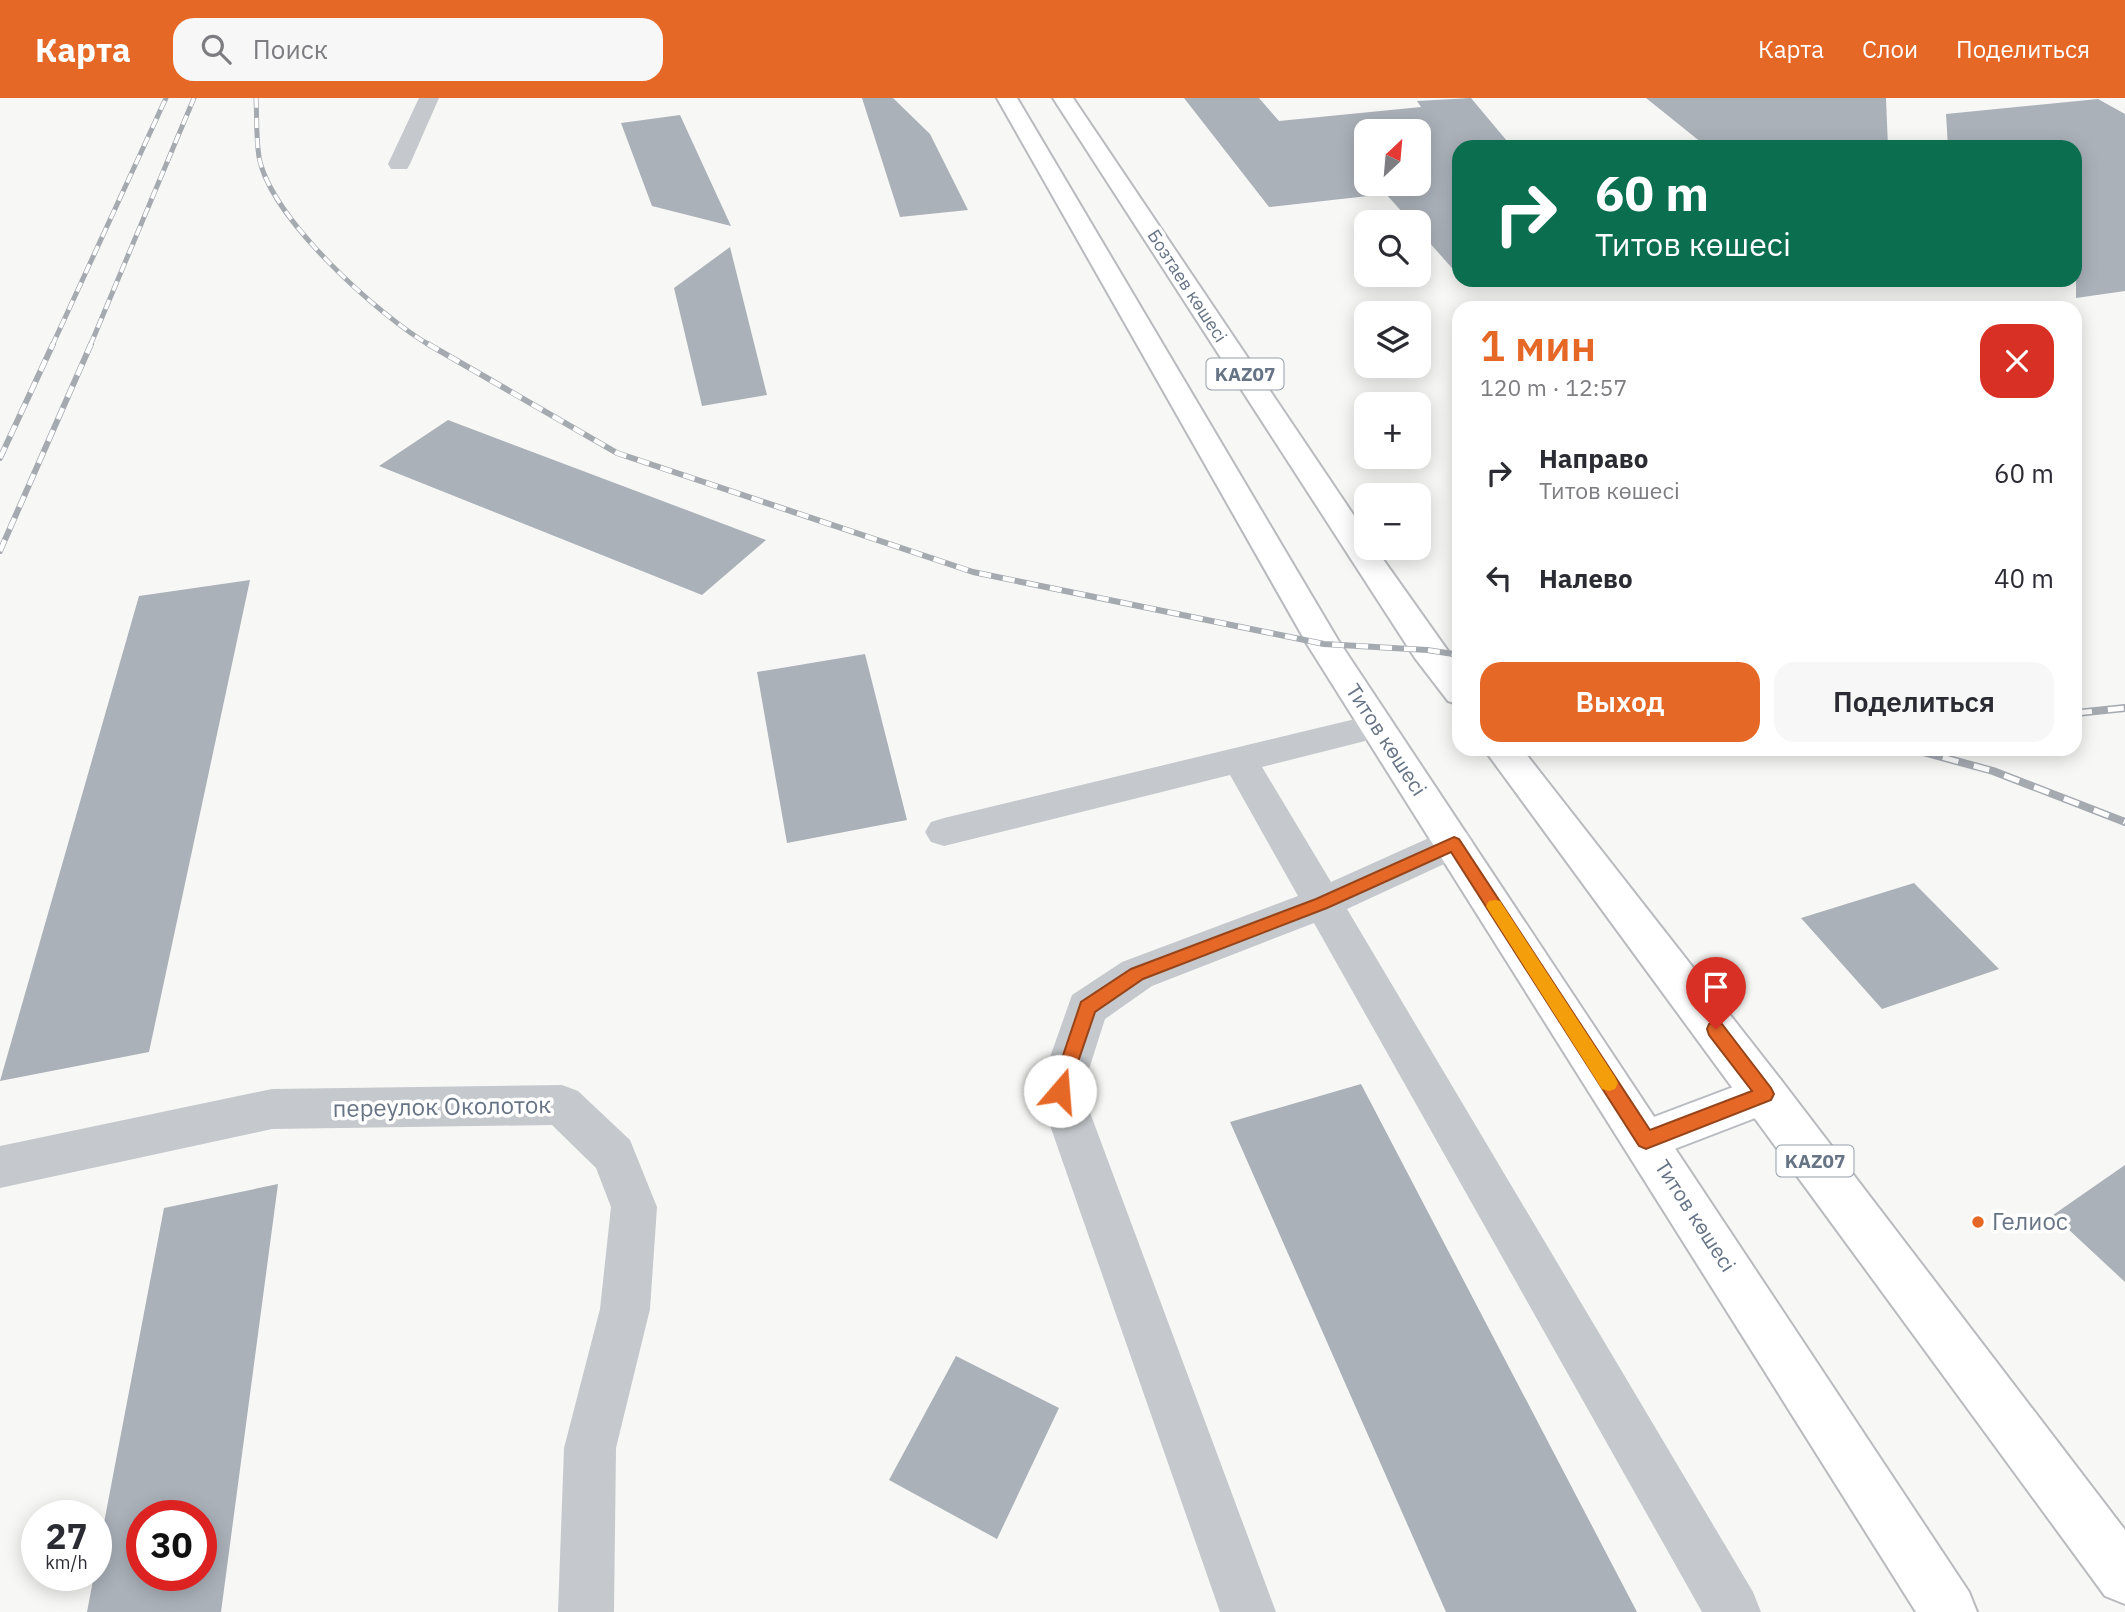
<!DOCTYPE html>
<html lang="ru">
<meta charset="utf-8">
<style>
body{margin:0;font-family:"IBM Plex Sans",sans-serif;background:#f7f7f7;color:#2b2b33;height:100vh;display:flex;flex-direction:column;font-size:26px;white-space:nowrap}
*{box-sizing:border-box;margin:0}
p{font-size:23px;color:#7c7c81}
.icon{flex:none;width:38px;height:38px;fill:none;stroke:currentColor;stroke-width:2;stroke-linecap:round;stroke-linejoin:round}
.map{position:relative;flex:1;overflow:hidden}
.panel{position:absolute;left:1452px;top:203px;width:630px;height:455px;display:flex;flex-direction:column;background:#fff;border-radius:21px;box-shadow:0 4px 18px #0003}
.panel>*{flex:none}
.guide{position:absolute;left:1452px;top:42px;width:630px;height:147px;border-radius:21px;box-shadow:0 4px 18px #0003;background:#0b6e4f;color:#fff;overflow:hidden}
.needle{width:46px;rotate:26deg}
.controls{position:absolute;left:1354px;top:21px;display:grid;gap:14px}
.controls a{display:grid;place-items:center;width:77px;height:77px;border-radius:14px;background:#fff;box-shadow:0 4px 18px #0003;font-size:35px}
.speed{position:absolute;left:21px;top:1402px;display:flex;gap:14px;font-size:35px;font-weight:700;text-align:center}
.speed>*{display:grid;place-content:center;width:91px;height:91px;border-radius:50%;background:#fff;box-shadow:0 4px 18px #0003;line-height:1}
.speed small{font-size:18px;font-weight:400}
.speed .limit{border:10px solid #d22;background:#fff;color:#111}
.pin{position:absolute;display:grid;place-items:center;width:60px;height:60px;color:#fff;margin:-72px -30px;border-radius:50% 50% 50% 0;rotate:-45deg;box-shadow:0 0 7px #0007}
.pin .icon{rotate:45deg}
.me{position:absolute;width:77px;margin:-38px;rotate:18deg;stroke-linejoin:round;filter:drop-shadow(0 0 5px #0008)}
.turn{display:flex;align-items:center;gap:24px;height:147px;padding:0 28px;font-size:32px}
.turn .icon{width:91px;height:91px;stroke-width:2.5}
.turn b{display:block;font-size:49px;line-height:60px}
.round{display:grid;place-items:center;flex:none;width:74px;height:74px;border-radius:21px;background:#f7f7f7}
.head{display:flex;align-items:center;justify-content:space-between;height:119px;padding:0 28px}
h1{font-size:42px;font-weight:600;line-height:52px;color:#e66827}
.action{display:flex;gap:14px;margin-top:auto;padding:14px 28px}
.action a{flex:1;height:80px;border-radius:21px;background:#e66827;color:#fff;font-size:28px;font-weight:600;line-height:80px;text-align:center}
.action a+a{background:#f7f7f7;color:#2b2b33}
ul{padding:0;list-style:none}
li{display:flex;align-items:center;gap:21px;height:105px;padding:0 28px}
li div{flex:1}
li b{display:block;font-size:26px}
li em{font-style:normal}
header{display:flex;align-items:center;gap:42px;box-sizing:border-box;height:98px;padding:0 35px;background:#e66827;color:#fff}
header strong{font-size:33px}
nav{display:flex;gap:38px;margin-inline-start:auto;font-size:24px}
.search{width:490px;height:63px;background:#f7f7f7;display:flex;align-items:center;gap:18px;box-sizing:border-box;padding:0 24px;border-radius:21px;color:#7c7c81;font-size:26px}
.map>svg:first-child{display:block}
.building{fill:#abb1b9;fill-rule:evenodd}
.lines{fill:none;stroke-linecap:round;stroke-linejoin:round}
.primary-casing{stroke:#b8bbc0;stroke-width:4}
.trunk-casing{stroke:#b8babe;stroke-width:4}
.minor{fill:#c5c8cc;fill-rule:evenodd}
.primary{fill:#fff;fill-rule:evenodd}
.trunk{fill:#fff;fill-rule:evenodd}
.rail-far2-casing{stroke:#a5aab1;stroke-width:5}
.rail-far1-casing{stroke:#a5aab1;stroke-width:6}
.rail-casing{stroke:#a5aab1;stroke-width:8}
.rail-far2{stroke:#fff;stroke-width:3.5;stroke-dasharray:10;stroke-linecap:butt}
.rail-far1{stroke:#fff;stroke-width:4.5;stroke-dasharray:12;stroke-linecap:butt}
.rail{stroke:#fff;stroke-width:5;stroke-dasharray:16;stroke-linecap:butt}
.route{fill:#e66827;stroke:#964419;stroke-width:2}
.slow{fill:#f59e0b}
.poi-dot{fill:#e66827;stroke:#fff;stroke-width:2.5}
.labels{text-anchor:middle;stroke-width:7;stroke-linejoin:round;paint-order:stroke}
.far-street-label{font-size:18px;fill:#667486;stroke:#fff}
.shield{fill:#fff;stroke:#949eaa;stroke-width:2}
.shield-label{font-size:19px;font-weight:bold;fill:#667486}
.street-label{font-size:21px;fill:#667486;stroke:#fff}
.near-street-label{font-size:24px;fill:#667486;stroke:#fff}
.near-poi-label{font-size:24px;fill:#667486;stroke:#fff;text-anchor:start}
</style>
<header>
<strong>Карта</strong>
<div class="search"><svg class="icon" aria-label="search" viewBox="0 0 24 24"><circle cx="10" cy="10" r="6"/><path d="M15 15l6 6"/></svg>Поиск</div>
<nav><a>Карта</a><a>Слои</a><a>Поделиться</a></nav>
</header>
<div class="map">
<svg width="2125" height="1514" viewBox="0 0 2125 1514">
<rect width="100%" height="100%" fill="#f7f8f5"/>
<path class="building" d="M862,0H893L930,36L968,112L900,119Z
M1184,0H1259L1279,23L1421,9L1417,3L1471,0L1512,49H1460V179L1419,133V124H1411L1386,96L1269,109ZM1367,33H1419V86H1367Z
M1646,0H1886L1888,49H1707Z
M2098,1L2125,16V193L2076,200V49H1948L1946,16Z
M680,17L731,128L652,108L621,25Z
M730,149L767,297L702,308L674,190Z
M448,322L766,442L702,497L379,368Z
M250,482L149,954L0,983L139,498Z
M865,556L907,722L787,745L757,574Z
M1914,785L1999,871L1882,911L1801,820Z
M1361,986L1637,1514H1446L1230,1024Z
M2125,1067V1184L2053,1117Z
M278,1086L221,1514H87L164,1110ZM142,1418H201V1477H142Z
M956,1258L1059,1310L997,1441L889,1382Z"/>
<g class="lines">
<defs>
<path id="primary" d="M1765,977L1781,982L1787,996L1781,1010L1646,1062L1630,1056L1623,1042L1630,1028Z"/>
<path id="trunk" d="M997,0H1017L1338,542L1969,1494L1977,1514H1916L1307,546Z
M1053,0H1073L1367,437V450H1375L1460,570V607L1448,603L1415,560Z
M1484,651H1522L1781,982L2125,1432V1506L2105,1498Z"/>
</defs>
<use href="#primary" class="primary-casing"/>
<use href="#trunk" class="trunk-casing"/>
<path class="minor" d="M419,0H439L410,66L407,71H391L388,66Z
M1376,616L1389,619L1394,628L1389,637L1262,669L1331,784L1440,735L1454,730L1468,735L1473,745L1468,755L1347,811L1753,1494L1761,1514H1702L1314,825L1152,888L1105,921L1082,993L1276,1514H1220L1038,993L1072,897L1122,864L1298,798L1230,677L944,748L931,744L925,734L931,724L944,720Z
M562,987L578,993L630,1042L657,1109L650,1211L616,1350L614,1514H558L564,1350L600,1211L611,1109L596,1070L552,1027L272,1031L0,1090V1048L272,991Z"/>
<use href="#primary" class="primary"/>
<use href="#trunk" class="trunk"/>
<defs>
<path id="rail-far2" d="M256,0C257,19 256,40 259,59C270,120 379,218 431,248
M52,248L166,0
M90,248L194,0"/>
<path id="rail-far1" d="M428,246L617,355L973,474L1324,546L1427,552L1460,557
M0,360L53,246
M0,453L91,246"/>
<path id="rail" d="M2076,615L2125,610
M1912,651L1993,673L2125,724"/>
</defs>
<use href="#rail-far2" class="rail-far2-casing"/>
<use href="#rail-far1" class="rail-far1-casing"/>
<use href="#rail" class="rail-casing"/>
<use href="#rail-far2" class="rail-far2"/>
<use href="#rail-far1" class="rail-far1"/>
<use href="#rail" class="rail"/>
</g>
<path class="route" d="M1454,739L1459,741L1650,1032L1752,993L1709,937L1707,931L1709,926L1716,924L1722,926L1771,990L1774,996L1771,1002L1646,1051L1639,1048L1451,754L1327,810L1143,881L1095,914L1066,999L1060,1001L1054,999L1051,993L1081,904L1131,871L1316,801Z"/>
<path class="slow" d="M1495,802L1500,803L1615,979L1618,985L1615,991L1609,993L1602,991L1489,813L1486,808L1489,803Z"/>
<circle class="poi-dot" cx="1978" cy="1124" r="7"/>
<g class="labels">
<g class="far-street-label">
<text transform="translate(1187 188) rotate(57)" y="6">Бозтаев көшесі</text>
</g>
<g class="shield">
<rect x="1206.5" y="260.5" width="77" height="31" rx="5"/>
<rect x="1776.5" y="1047.5" width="77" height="31" rx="5"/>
</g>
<g class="shield-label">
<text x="1245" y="283">KAZ07</text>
<text x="1815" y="1070">KAZ07</text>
</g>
<g class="street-label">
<text transform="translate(1386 642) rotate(57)" y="7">Титов көшесі</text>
<text transform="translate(1695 1118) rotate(57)" y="7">Титов көшесі</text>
</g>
<g class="near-street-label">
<text transform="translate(442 1009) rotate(-1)" y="8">переулок Околоток</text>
</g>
<g class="near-poi-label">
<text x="1992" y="1132">Гелиос</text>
</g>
</g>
</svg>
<div class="controls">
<a><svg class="needle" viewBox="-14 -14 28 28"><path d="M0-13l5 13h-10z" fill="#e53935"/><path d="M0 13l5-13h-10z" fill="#7c7c81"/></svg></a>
<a><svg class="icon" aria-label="search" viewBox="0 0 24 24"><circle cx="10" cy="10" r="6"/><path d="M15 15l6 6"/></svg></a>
<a><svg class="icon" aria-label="layers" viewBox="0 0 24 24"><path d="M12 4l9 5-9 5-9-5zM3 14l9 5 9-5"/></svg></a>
<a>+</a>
<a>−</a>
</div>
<div class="speed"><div>27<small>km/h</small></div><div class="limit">30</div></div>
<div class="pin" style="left:1716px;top:931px;background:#d93025"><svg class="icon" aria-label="arrive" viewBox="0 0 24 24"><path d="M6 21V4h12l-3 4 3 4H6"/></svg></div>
<svg class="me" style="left:1060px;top:993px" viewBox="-20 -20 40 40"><circle r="19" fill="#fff"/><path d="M0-13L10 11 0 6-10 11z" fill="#e66827"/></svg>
<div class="guide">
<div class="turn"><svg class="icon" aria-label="right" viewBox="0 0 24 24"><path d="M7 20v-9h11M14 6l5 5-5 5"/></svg><div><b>60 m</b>Титов көшесі</div></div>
</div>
<section class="panel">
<div class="head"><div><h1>1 мин</h1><p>120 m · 12:57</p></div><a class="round" style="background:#d93025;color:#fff"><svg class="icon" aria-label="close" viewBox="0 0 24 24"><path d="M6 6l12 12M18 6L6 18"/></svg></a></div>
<ul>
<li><svg class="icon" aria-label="right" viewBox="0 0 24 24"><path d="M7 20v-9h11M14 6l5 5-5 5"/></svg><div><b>Направо</b><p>Титов көшесі</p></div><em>60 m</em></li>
<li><svg class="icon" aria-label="left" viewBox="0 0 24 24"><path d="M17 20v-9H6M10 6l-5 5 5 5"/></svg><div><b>Налево</b></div><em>40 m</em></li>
</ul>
<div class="action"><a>Выход</a><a>Поделиться</a></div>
</section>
</div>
